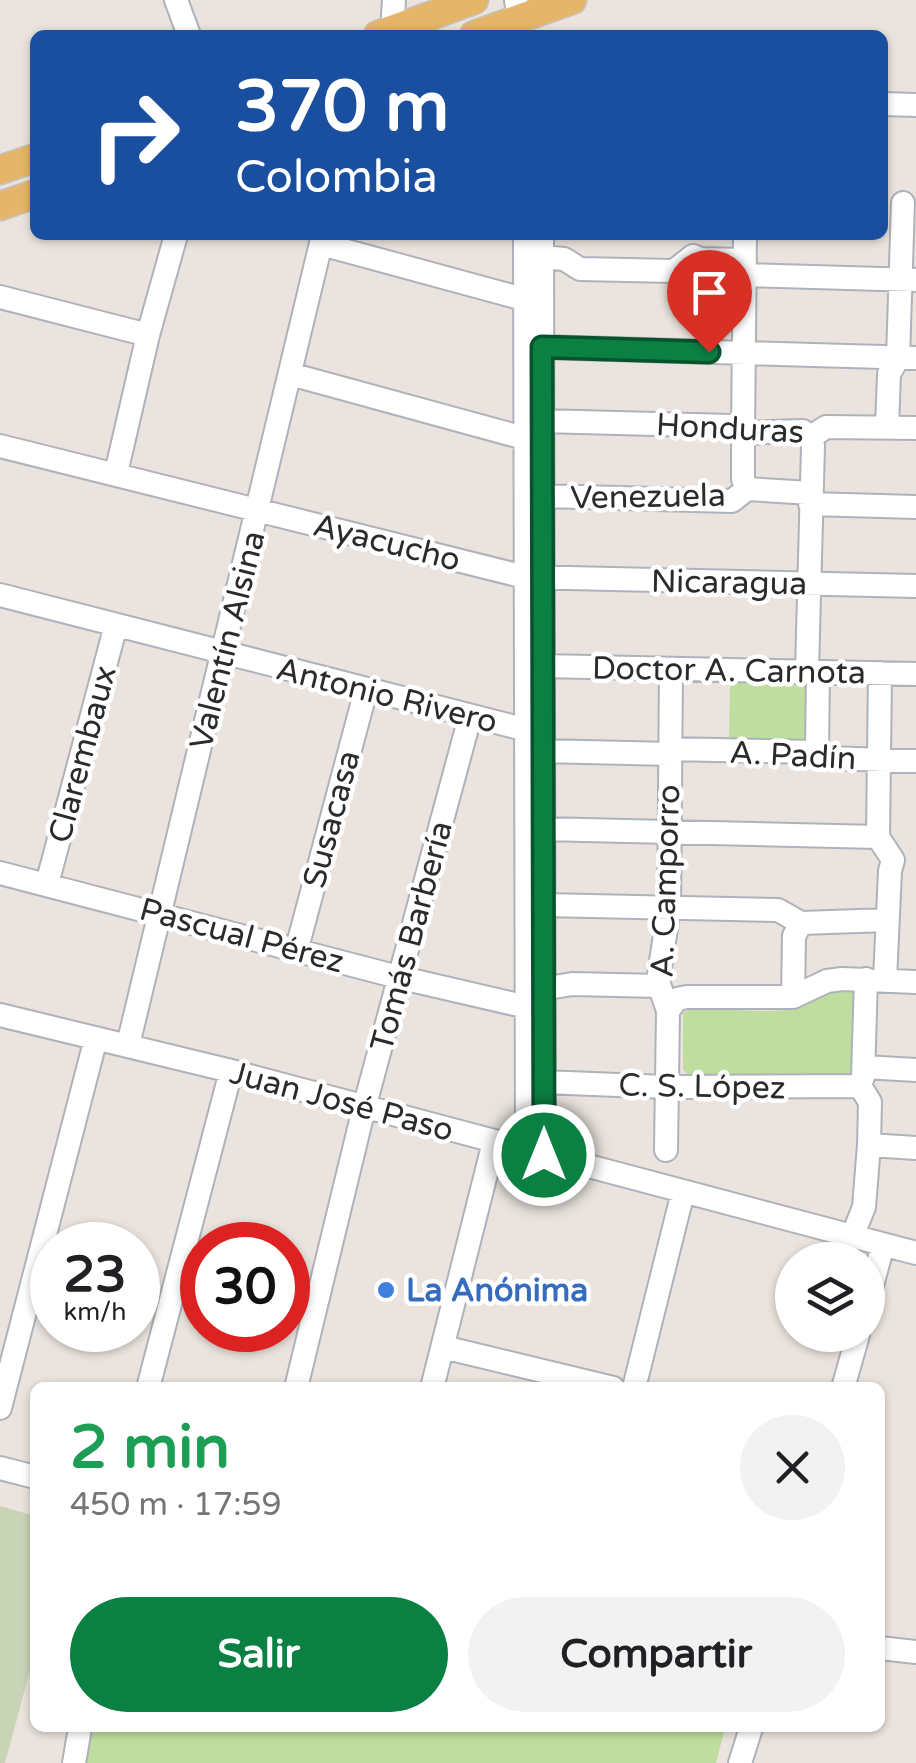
<!DOCTYPE html>
<html lang="es">
<meta charset="utf-8">
<style>
body{margin:0;font-family:"Varela Round",sans-serif;background:#f2f2f2;color:#202124;height:100vh;display:flex;flex-direction:column;font-size:38px;white-space:nowrap}
*{box-sizing:border-box;margin:0}
p{font-size:32px;color:#757577}
.icon{flex:none;width:55px;height:55px;fill:none;stroke:currentColor;stroke-width:2;stroke-linecap:round;stroke-linejoin:round}
.map{position:relative;flex:1;overflow:hidden}
.panel{position:absolute;left:30px;top:1382px;width:855px;height:350px;display:flex;flex-direction:column;background:#fff;border-radius:15px;box-shadow:0 2px 8px #0004}
.panel>*{flex:none}
.guide{position:absolute;left:30px;top:30px;width:858px;height:210px;border-radius:15px;box-shadow:0 2px 8px #0004;background:#1a4fa0;color:#fff;overflow:hidden}
.fabs{position:absolute;left:775px;top:1242px;display:grid;gap:20px}
.fabs a{display:grid;place-items:center;width:110px;height:110px;border-radius:50%;background:#fff;box-shadow:0 2px 8px #0004;font-size:50px}
.speed{position:absolute;left:30px;top:1222px;display:flex;gap:20px;font-size:50px;font-weight:700;text-align:center}
.speed>*{display:grid;place-content:center;width:130px;height:130px;border-radius:50%;background:#fff;box-shadow:0 2px 8px #0004;line-height:1}
.speed small{font-size:25px;font-weight:400}
.speed .limit{border:15px solid #d22;background:#fff;color:#111}
.pin{position:absolute;display:grid;place-items:center;width:85px;height:85px;color:#fff;margin:-102px -42px;border-radius:50% 50% 50% 0;rotate:-45deg;box-shadow:0 0 10px #0007}
.pin .icon{rotate:45deg}
.me{position:absolute;width:110px;margin:-55px;rotate:0deg;stroke-linejoin:round;filter:drop-shadow(0 0 8px #0008)}
.turn{display:flex;align-items:center;gap:35px;height:210px;padding:0 40px;font-size:45px}
.turn .icon{width:130px;height:130px;stroke-width:2.5}
.turn b{display:block;font-size:70px;line-height:85px}
.round{display:grid;place-items:center;flex:none;width:105px;height:105px;border-radius:52px;background:#f2f2f2}
.head{display:flex;align-items:center;justify-content:space-between;height:170px;padding:0 40px}
h1{font-size:60px;font-weight:700;line-height:75px;color:#1e9e55}
.primary-button{display:flex;gap:20px;margin-top:auto;padding:20px 40px}
.primary-button a{flex:1;height:115px;border-radius:60px;background:#0b8043;color:#fff;font-size:40px;font-weight:700;line-height:115px;text-align:center}
.primary-button a+a{background:#f2f2f2;color:#202124}
.map>svg:first-child{display:block}
.green{fill:#bedd9f}
.cemetery{fill:#c9d4b7}
.lines{fill:none;stroke-linecap:round;stroke-linejoin:round}
.minor-casing{stroke:#aeb2ba;stroke-width:26}
.major-casing{stroke:#c4c4c4;stroke-width:31}
.minor{stroke:#fff;stroke-width:22}
.major{stroke:#e5b56a;stroke-width:28}
.route-casing{stroke:#07532c;stroke-width:25}
.route{stroke:#0b8043;stroke-width:18}
.shop-dot{fill:#3f7fe0;stroke:#fff;stroke-width:4}
.labels{text-anchor:middle;stroke-width:9;stroke-linejoin:round;paint-order:stroke}
.street-label{font-size:32px;fill:#2b2b2b;stroke:#fff}
.shop-label{font-size:32px;font-weight:bold;fill:#366cbe;stroke:#fff;text-anchor:start}
</style>
<div class="map">
<svg width="916" height="1763" viewBox="0 0 916 1763">
<rect width="100%" height="100%" fill="#ebe4de"/>
<path class="green" d="M730,676L808,677L807,745L729,744Z
M846,989L857,991V1070L850,1076L694,1079L683,1070V1013L693,1007C723,1008 755,1013 784,1010C807,1008 824,992 846,989Z
M93,1728H725L716,1763H86Z"/>
<path class="cemetery" d="M0,1506L35,1516V1652L5,1763H0Z"/>
<g class="lines">
<defs>
<path id="minor" d="M176,0L189,35
M516,0L521,35
M392,30L394,0
M882,104L916,105
M525,235L527,1150
M542,235L544,1155
M745,235L743,433V479L747,489
M321,244L538,303
M693,256L701,259L745,260
M543,257L564,259L580,269L674,271L693,256
M744,275L916,280
M0,297L148,335
M542,347L916,358
M290,374L524,438
M542,421L731,426L743,433L803,431L811,437
M887,427L889,374L898,358L903,203
M811,437L826,427L916,428
M0,446L525,577L916,586
M116,473L148,335L176,235
M747,489L811,493
M542,496L732,501L747,489
M810,504L916,507
M0,595L539,733
M543,666L916,674
M807,671L813,446L811,437
M880,673L878,837L893,860L890,871L885,980
M669,749L817,752L827,758L916,761
M543,751L670,754
M817,752L818,672
M543,829L878,837
M0,873L402,978L540,1010
M47,884L116,625
M544,905L778,910L801,923L887,920
M297,948L366,690
M543,989L572,984L659,986
M793,997L794,936L801,923
M668,1011L677,999L687,997H793L827,981L842,979L916,982
M0,1015L231,1071L916,1253
M128,1045L323,235
M864,1067L916,1070
M543,1082L667,1087L860,1086
M869,1145L916,1148
M666,1150L668,1011L658,981L669,909L671,670
M852,1237L864,1207L869,1145L870,1102L860,1086L863,1077L866,979
M868,1300L883,1245
M443,1347L613,1388
M148,1388L231,1071
M296,1388L364,1108L470,717
M432,1388L494,1142
M634,1388L683,1192
M843,1388L858,1335
M0,1408L96,1038
M0,1468L35,1477
M880,1648L916,1652
M74,1763L80,1728
M740,1763L751,1728"/>
<path id="major" d="M378,35L474,0
M474,35L572,0
M0,170L35,158
M0,206L35,194"/>
</defs>
<use href="#minor" class="minor-casing"/>
<use href="#major" class="major-casing"/>
<use href="#minor" class="minor"/>
<use href="#major" class="major"/>
</g>
<g class="lines">
<defs>
<path id="route" d="M544,1155L542,347L709,352"/>
</defs>
<use href="#route" class="route-casing"/>
<use href="#route" class="route"/>
</g>
<circle class="shop-dot" cx="386" cy="1290" r="10"/>
<g class="labels">
<g class="street-label">
<text transform="translate(730 428) rotate(3)" y="11">Honduras</text>
<text transform="translate(648 496) rotate(-1)" y="11">Venezuela</text>
<text transform="translate(387 542) rotate(14)" y="11">Ayacucho</text>
<text transform="translate(729 582) rotate(1)" y="11">Nicaragua</text>
<text transform="translate(227 640) rotate(-76)" y="11">Valentín Alsina</text>
<text transform="translate(729 670) rotate(1)" y="11">Doctor A. Carnota</text>
<text transform="translate(387 695) rotate(14)" y="11">Antonio Rivero</text>
<text transform="translate(82 754) rotate(-75)" y="11">Clarembaux</text>
<text transform="translate(793 755) rotate(3)" y="11">A. Padín</text>
<text transform="translate(331 819) rotate(-75)" y="11">Susacasa</text>
<text transform="translate(665 881) rotate(-88)" y="11">A. Camporro</text>
<text transform="translate(242 935) rotate(15)" y="11">Pascual Pérez</text>
<text transform="translate(411 936) rotate(-75)" y="11">Tomás Barbería</text>
<text transform="translate(702 1086) rotate(1)" y="11">C. S. López</text>
<text transform="translate(342 1101) rotate(15)" y="11">Juan José Paso</text>
</g>
<g class="shop-label">
<text x="406" y="1301">La Anónima</text>
</g>
</g>
</svg>
<div class="fabs">
<a><svg class="icon" aria-label="layers" viewBox="0 0 24 24"><path d="M12 4l9 5-9 5-9-5zM3 14l9 5 9-5"/></svg></a>
</div>
<div class="speed"><div>23<small>km/h</small></div><div class="limit">30</div></div>
<div class="pin" style="left:709px;top:352px;background:#d93025"><svg class="icon" aria-label="arrive" viewBox="0 0 24 24"><path d="M6 21V4h12l-3 4 3 4H6"/></svg></div>
<svg class="me" style="left:544px;top:1155px" viewBox="-20 -20 40 40"><circle r="17" fill="#0b8043" stroke="#fff" stroke-width="3"/><path d="M0-11L8 9 0 5-8 9z" fill="#fff"/></svg>
<div class="guide">
<div class="turn"><svg class="icon" aria-label="right" viewBox="0 0 24 24"><path d="M7 20v-9h11M14 6l5 5-5 5"/></svg><div><b>370 m</b>Colombia</div></div>
</div>
<section class="panel">
<div class="head"><div><h1>2 min</h1><p>450 m · 17:59</p></div><a class="round"><svg class="icon" aria-label="close" viewBox="0 0 24 24"><path d="M6 6l12 12M18 6L6 18"/></svg></a></div>
<div class="primary-button"><a>Salir</a><a>Compartir</a></div>
</section>
</div>
